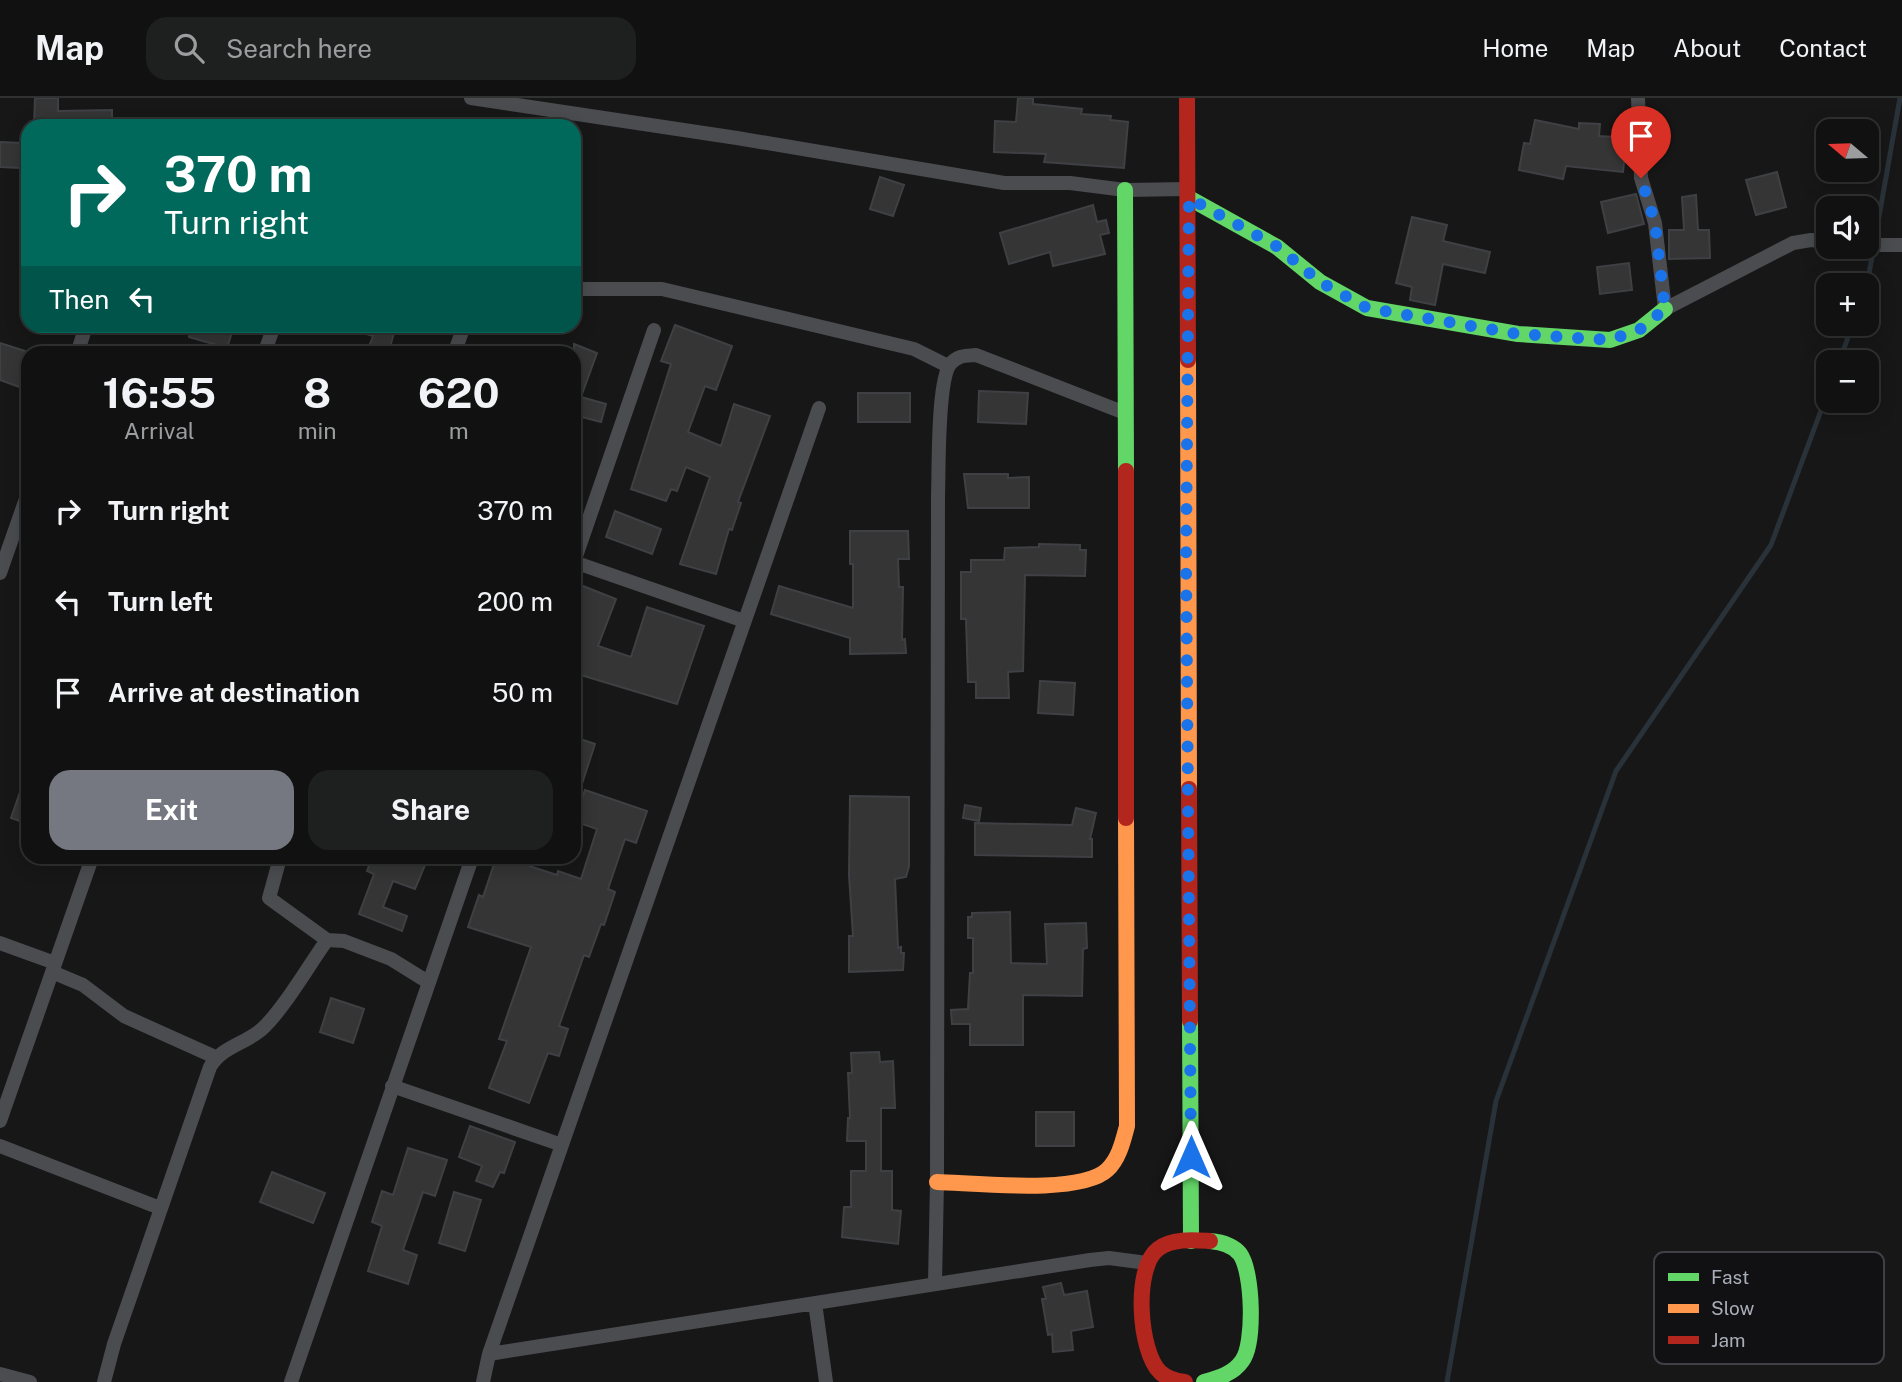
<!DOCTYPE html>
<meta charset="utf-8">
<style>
body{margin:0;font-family:"Public Sans",sans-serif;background:#1e1f1f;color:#f1f3f6;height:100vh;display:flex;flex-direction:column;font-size:26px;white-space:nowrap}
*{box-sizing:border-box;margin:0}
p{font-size:23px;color:#9c9d9f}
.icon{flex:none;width:38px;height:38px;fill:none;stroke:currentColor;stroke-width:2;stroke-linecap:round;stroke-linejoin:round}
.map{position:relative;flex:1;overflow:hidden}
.side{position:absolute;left:21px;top:248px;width:560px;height:518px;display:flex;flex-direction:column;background:#111;border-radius:21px;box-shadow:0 4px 18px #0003,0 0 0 2px #303131}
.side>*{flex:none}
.banner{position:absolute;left:21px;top:21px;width:560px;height:214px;border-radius:21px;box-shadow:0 4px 18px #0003,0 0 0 2px #303131;background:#00695c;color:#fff;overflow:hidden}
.needle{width:46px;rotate:289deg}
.controls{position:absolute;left:1816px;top:21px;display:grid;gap:14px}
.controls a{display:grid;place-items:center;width:63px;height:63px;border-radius:14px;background:#111;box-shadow:0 4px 18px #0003,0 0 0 2px #303131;font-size:35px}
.pin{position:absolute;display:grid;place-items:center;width:60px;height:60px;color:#fff;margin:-72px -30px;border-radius:50% 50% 50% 0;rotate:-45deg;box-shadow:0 0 7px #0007}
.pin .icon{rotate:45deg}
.me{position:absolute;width:77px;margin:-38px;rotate:0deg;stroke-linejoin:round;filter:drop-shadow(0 0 5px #0008)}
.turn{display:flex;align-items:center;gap:24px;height:147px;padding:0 28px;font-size:32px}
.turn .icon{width:91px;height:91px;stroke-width:2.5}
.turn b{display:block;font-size:49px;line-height:60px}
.then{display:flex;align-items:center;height:66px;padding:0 28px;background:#0003;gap:14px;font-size:26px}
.eta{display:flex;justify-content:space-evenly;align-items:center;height:119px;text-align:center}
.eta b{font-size:42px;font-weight:700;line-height:49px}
.primary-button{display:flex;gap:14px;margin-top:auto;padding:14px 28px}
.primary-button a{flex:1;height:80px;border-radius:21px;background:#757880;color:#fff;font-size:28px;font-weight:700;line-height:80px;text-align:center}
.primary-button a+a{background:#1e1f1f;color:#f1f3f6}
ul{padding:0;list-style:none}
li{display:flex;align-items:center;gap:21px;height:91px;padding:0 28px}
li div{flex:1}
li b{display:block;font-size:26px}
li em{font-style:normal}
header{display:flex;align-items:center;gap:42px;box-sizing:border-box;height:98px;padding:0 35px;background:#111;border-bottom:2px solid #303131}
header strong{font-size:33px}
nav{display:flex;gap:38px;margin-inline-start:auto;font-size:24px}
.search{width:490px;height:63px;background:#1e1f1f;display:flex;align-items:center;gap:18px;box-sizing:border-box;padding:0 24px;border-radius:21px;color:#9c9d9f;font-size:26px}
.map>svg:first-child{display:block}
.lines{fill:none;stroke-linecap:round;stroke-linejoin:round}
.stream{stroke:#2a3239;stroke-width:5}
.building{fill:#353536;stroke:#3f4043;stroke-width:2}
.street{stroke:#4b4c50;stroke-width:14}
.fast{stroke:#63d668;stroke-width:16}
.slow{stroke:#ff974d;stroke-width:16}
.jam{stroke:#b3261e;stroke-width:16}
.route{stroke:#1a73e8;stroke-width:12;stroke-dasharray:0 21.6}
.key{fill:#111113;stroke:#3e4045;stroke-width:2}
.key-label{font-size:19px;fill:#a8adb8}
</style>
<header>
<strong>Map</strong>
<div class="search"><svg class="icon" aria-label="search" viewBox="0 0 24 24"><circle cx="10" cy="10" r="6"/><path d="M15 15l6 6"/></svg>Search here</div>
<nav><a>Home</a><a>Map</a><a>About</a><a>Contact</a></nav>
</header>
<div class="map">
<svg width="1902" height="1284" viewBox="0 0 1902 1284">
<rect width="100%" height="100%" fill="#171717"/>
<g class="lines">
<path class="stream" d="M1867,187L1900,0
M1839,264L1853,226
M1447,1284L1496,1003L1616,673L1771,447L1829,291"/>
</g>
<path class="building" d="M35,0H58V13L112,12V28H34Z
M1018,0H1033V6L1082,11L1081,16L1111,18L1110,22L1128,24L1124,70L1044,64L1046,56L994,54L995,23L1016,24Z
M1535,22L1579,31V25L1600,26L1599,38L1630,40V56L1625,55L1623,74L1566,68L1563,81L1519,72L1524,45L1530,46Z
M0,44L22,45L20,70L0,69Z
M1777,74L1786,109L1756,117L1746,82Z
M880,79L904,87L893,118L870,111Z
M1636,96L1644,126L1608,135L1601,104Z
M1696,97L1698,132H1709L1710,160L1669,161V132H1684L1682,99Z
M1093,107L1097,124L1106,122L1109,135L1100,137L1105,156L1053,168L1050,154L1009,166L1000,135Z
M1412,119L1447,127L1443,143L1490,154L1485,175L1443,166L1435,207L1410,202L1412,189L1396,185Z
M1629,165L1632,192L1600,196L1597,169Z
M675,227L732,248L716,292L705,288L688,334L721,348L734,306L770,318L738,404L741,405L732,432L729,431L716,476L680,466L710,379L686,369L677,393L671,391L666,403L631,391L671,266L661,263Z
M192,228H234L227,250L189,239Z
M350,228H396L388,256H366L373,238L350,231Z
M0,245L28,254V273L22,290L0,282Z
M574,246L597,255L581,299L606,306L601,324L574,317Z
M979,293L1028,295L1026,326L978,324Z
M858,295H910V324H858Z
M964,376H1008V380L1029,379V410H968Z
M615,413L661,431L652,456L606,439Z
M850,433H908L909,461H898L899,489H903L902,542L905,541L906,555L850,556V540L771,516L779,488L853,510V466H850Z
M1039,446L1080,447V452H1086L1085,478L1025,477L1023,573L1008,574L1009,600H976V584H968L966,521H961V474H971V462H1004L1005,450L1039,449Z
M583,488L616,501L598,548L631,559L647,509L704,528L677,606L574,575V511Z
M1040,583L1075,585L1073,617L1038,615Z
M574,639L595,646L577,701H574Z
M26,677H28V726L11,720Z
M585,692L647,713L636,745L625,741L608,791L615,794L604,827L601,826L589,859L584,857L559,928L568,931L559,958L548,955L529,1005L489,990L507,943L499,941L531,849L468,829L479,797L483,799L496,760H505L557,777L558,773L581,781L597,731L574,723Z
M850,698L909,699V768L906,779L895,781L898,850L901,849V855H904L903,872L849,874V838H853L849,777Z
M965,707L981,710L979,723L963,720Z
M1076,710L1096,715L1090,741H1092V759L975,757V725L1072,727Z
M372,760H428L415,791L393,783L383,809L407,818L402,833L359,816L374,776L367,773Z
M1010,814L1011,865L1047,866L1045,826L1086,825L1087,850L1083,851L1082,898L1023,897V947H970V926H952L951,912L968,911L970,875H973V840H968V819H972V815Z
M331,900L364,911L353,945L320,934Z
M879,954L880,964L893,963L895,1010H881V1073H892V1112L901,1113L898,1146L842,1139L844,1109H851V1073H866V1043H847L848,1020H850L848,975H852L851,955Z
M1036,1014H1074V1048H1036Z
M470,1028L515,1044L504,1075L500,1074L493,1089L476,1083L482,1068L459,1059Z
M408,1050L447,1062L435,1098L423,1094L403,1152L417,1157L408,1186L368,1173L382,1128L372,1124L382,1093L393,1097Z
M272,1074L325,1095L313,1125L260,1104Z
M454,1094L481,1102L465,1153L439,1145Z
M1061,1185L1064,1197L1087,1193L1093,1229L1071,1233L1073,1252L1053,1254L1052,1236L1048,1237L1042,1201H1046L1043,1189Z"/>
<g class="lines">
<path class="street" d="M471,0L737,40L1004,85H1070L1125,92L1188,91
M1638,0L1641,80L1655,125L1665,211L1793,145L1811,142L1829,144
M1867,147H1902
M574,191H662L914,251L948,268
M77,256L86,228
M264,256L274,228
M454,256L464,228
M574,464L654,232
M574,464L744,523
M0,475L28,395
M280,760L269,800L327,842L344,843L391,861L428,884
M0,845L55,865
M52,874L83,887L124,918L215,959
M392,988L562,1047
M0,1023L92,760
M0,1048L160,1110
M935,1185L937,1084L938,398C939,374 937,280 951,265C959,257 965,258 976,257L1125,315
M815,1205L826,1284
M489,1256L1090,1162L1109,1160L1147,1165
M0,1276L30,1284
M104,1284L114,1246L210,969C221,949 245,946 262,931C283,912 309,867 327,842
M291,1284L472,760
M483,1284L489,1256L819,310"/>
<path class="fast" d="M1125,92L1126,373
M1189,100L1277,149L1320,184L1367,210L1518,236L1610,242L1639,232L1665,211
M1190,923L1191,1143
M1204,1284C1218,1280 1233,1276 1242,1263C1255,1246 1253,1174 1240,1156C1233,1147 1221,1144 1210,1143"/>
<path class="slow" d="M1188,262L1189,691
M937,1084C975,1085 1080,1097 1107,1072C1119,1061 1123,1043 1127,1028L1126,720"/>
<path class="jam" d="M1187,0L1188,262
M1126,373V720
M1189,691L1190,923
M1185,1284C1176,1283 1167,1281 1160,1274C1139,1254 1133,1170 1158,1151C1172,1140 1194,1142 1210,1143"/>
</g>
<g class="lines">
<path class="route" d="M1191,1059L1186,461L1189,100L1278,149L1320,184L1367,210L1518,236L1610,242L1639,232L1665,211L1655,125L1641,80"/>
</g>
<rect x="1654" y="1154" width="230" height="112" rx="10" class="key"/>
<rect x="1668" y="1175" width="31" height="8" fill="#63d668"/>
<rect x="1668" y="1206" width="31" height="9" fill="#ff974d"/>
<rect x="1668" y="1238" width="31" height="8" fill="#b3261e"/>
<g class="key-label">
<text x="1711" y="1186">Fast</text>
<text x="1711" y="1217">Slow</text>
<text x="1711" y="1249">Jam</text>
</g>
</svg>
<div class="controls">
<a><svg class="needle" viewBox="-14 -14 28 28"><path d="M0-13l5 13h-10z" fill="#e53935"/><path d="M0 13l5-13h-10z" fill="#9c9d9f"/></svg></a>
<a><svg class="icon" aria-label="sound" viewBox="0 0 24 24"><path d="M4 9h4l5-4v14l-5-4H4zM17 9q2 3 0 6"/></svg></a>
<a>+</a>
<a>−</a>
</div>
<div class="pin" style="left:1641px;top:80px;background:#d93025"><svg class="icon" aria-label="arrive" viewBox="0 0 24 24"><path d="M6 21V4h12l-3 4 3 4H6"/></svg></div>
<svg class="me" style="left:1191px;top:1059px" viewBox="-20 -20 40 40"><path d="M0-17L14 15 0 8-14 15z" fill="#1a73e8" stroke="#fff" stroke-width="4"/></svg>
<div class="banner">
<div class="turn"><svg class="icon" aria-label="right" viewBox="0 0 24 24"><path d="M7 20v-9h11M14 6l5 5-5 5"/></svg><div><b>370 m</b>Turn right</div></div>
<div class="then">Then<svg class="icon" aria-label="left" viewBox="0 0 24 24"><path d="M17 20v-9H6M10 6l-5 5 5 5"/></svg></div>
</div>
<section class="side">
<div class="eta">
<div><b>16:55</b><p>Arrival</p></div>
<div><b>8</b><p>min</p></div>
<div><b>620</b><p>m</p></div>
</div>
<ul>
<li><svg class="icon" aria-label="right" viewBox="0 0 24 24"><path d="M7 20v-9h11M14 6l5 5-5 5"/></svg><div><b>Turn right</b></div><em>370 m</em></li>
<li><svg class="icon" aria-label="left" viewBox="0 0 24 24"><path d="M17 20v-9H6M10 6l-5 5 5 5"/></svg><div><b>Turn left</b></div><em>200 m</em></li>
<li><svg class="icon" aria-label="arrive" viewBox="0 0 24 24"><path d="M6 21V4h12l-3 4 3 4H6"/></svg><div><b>Arrive at destination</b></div><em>50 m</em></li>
</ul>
<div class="primary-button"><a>Exit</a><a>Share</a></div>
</section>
</div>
